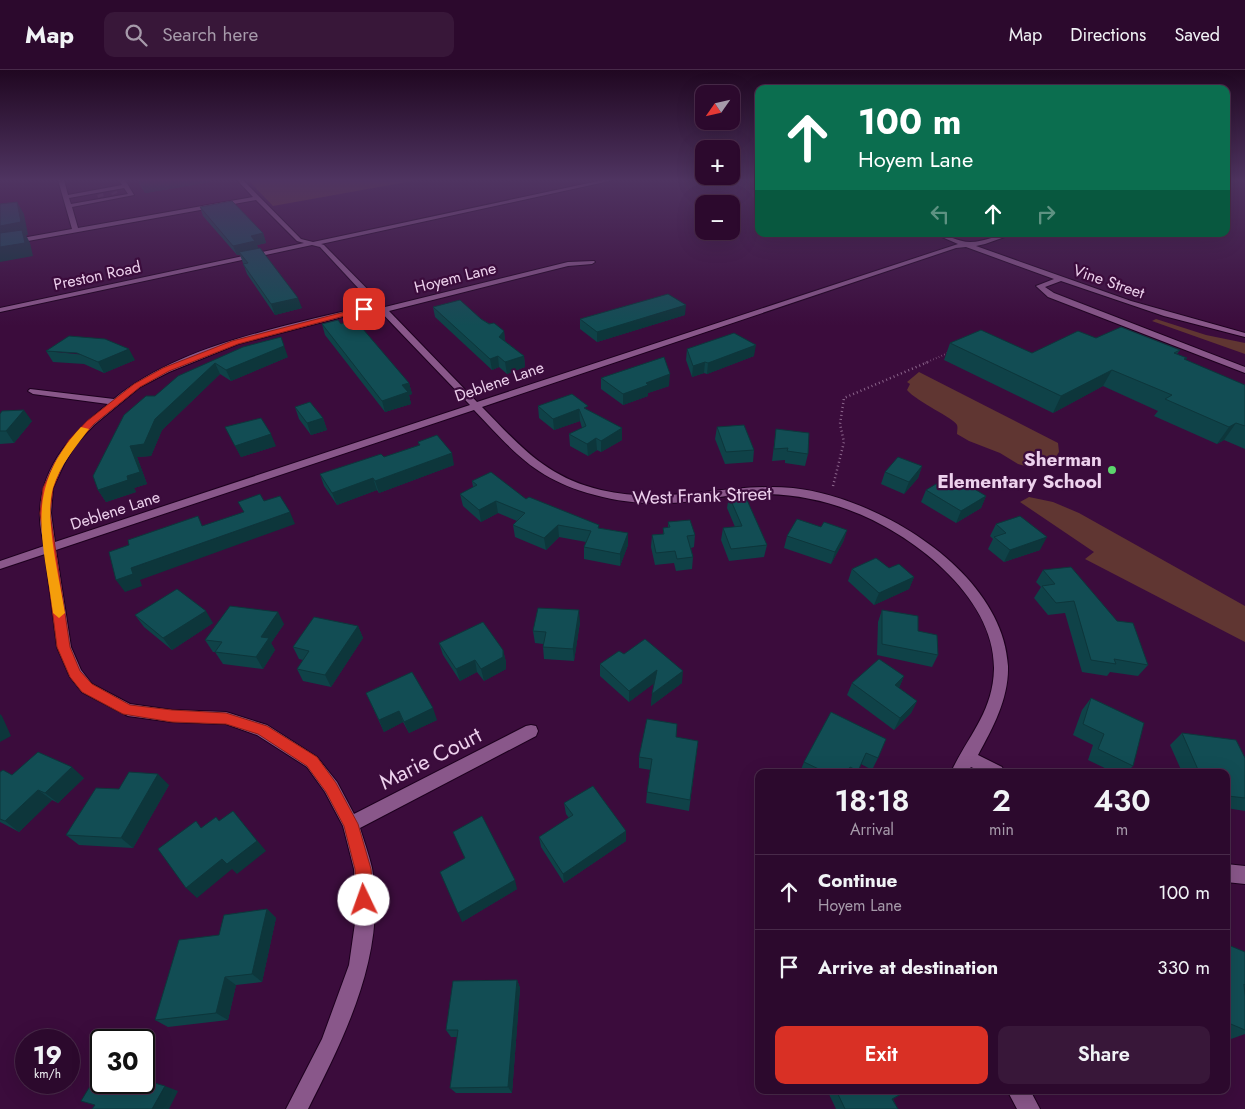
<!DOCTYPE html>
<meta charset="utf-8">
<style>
body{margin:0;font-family:Jost,sans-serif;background:#381739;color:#f1f3f6;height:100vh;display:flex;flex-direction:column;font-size:19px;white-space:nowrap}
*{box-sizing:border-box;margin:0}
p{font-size:16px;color:#a69aaa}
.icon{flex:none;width:28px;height:28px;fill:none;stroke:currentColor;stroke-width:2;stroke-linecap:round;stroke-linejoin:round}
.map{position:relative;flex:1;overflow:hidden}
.panel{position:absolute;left:755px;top:699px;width:475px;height:325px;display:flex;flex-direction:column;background:#2c092d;border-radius:10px;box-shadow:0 5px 20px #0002,0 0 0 1px #482a49}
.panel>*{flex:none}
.top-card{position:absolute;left:755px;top:15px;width:475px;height:152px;border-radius:10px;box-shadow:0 5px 20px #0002,0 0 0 1px #482a49;background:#0b6e4f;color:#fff;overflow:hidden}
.needle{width:32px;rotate:236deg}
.controls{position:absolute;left:695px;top:15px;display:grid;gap:10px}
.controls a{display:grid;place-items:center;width:45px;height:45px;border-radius:10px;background:#2c092d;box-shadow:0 5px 20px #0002,0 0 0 1px #482a49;font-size:25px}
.speed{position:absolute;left:15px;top:959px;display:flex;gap:10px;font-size:25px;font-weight:700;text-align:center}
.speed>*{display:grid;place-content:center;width:65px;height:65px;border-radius:50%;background:#2c092d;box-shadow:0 5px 20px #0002,0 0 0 1px #482a49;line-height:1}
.speed small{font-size:12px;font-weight:400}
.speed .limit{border:2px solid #111;border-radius:8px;background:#fff;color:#111}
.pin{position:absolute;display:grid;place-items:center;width:42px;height:42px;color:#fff;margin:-21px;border-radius:10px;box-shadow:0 2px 8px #0006}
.me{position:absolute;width:55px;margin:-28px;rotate:357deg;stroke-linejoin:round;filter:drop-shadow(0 0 4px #0008)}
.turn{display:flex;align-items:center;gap:18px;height:105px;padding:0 20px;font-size:22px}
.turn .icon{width:65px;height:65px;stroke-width:2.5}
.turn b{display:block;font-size:35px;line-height:42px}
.lanes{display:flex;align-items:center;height:48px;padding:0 20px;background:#0003;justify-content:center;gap:25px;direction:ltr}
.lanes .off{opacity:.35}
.eta{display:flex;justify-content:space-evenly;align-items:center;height:85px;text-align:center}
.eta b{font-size:30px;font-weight:600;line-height:35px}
.action{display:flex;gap:10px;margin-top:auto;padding:10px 20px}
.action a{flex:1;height:58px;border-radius:10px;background:#d93025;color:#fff;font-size:20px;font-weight:600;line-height:58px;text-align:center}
.action a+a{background:#381739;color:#f1f3f6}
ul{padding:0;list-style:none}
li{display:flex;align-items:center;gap:15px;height:75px;padding:0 20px;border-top:1px solid #482a49}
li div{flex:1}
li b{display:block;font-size:19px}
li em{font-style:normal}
header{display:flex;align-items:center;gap:30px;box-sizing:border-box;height:70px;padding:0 25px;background:#2c092d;border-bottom:1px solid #482a49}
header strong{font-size:24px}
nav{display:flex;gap:28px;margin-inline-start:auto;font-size:18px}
.search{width:350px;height:45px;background:#381739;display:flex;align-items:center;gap:12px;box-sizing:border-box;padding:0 18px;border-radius:10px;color:#a69aaa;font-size:19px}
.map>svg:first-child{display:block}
.green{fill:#603632}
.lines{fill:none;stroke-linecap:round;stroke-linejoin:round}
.minor-tunnel{stroke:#562a57;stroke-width:6;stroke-dasharray:6 3;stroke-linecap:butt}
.minor-casing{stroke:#1d001e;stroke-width:2}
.path-far1{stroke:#8c668c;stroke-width:2;stroke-dasharray:0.5 2.5;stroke-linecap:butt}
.path{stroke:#8c668c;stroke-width:2.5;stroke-dasharray:1 3;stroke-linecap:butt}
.minor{fill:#89578a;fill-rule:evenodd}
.wall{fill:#0f4248}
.shaded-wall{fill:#0d363b}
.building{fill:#124d54;stroke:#0d363b}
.route{fill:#d93025;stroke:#8d1f18}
.slow{fill:#f59e0b}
.poi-dot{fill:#5cd56d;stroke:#3b0c3c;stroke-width:2}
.labels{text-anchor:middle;stroke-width:4.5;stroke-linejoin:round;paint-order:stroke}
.far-street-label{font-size:16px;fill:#edd1ed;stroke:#3b0c3c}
.poi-label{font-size:19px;font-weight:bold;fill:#edd1ed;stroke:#3b0c3c;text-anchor:end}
.street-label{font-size:19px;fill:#edd1ed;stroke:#3b0c3c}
.near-street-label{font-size:22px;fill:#edd1ed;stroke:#3b0c3c}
</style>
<header>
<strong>Map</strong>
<div class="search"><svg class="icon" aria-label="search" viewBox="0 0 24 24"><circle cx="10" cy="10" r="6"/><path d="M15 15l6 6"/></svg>Search here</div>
<nav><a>Map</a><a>Directions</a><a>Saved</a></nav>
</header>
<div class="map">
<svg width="1245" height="1039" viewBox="0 0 1245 1039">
<rect width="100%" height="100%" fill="#3b0c3c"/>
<path class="green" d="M248,110H418L273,136Z
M1156,249L1206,265L1245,273V284L1152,251Z
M919,302L1058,373L1059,382L1054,390L1032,398L1018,394L1000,383L969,371L957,364C957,361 958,358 957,355C954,348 917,332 907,320L910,314L907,312Z
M1029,427L1053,432L1079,443L1245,536V572L1085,489L1094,482L1020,432Z"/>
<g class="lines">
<path class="minor-tunnel" d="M114,122L115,124
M100,124L101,127"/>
<defs>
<path id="minor" d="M58,110H64L68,125L122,115L119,110H125L134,125L72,137L78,158L253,127L237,110H243L301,169L313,172L603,110H614L321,174L324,175L385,237L568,192L594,191L595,192L592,194L568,196L389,241L477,332L958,174L935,164C947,164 958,172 970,172C985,172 998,164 1013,164L985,174L976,176L1131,231L1245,263V267L1164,246L1061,211L1045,217L1054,223L1245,297V303L1048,227L1036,216L1054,209L966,177L956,178L482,337C520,376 546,407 601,420C668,436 727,412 793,418C878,427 1003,502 1008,596C1009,628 993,658 978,685L1002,697L1004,702H982L971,697L967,702H951C968,666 993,642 994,599C995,526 910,462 849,440C823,430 796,425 768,424C743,422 717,428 693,431C661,435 627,434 595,425C535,409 515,383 474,340L56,480L71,577L81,600L92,614L130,634L172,640L226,642L267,655L317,687L337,712L354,744L526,656L531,655L536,656L538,661L536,666L360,758C364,771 369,785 372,798C387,883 345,966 308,1039H286L322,969L349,895L356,846L354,799L343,756L325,722L307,697L257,665L226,654L172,652L128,646L82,622L70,607L57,577L45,484L0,499V491L44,476C42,465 39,453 40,441C42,394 74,362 108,334L33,324L28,321L30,319L114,329C182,273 289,256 373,234L320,177L312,175L0,242V238L304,173L297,171L256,130L0,176V172L72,159ZM124,118L128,124L71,134L69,128ZM377,238L470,335L55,472L51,443L53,418L64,394L76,374L94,355L140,317L169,302L238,274Z
M1226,794L1245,796V814L1226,812Z
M1007,1020H1030L1040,1039H1017Z"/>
</defs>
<use href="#minor" class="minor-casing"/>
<path class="path-far1" d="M925,293L948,283"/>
<path class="path" d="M833,416L844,372L840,354L844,328L928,292"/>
<use href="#minor" class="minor"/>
</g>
<path class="wall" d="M137,110H210L211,112L145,123Z
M200,137L263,163L266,173L257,175L258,178L302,238L275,245L247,204L240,185H237L203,146Z
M433,237L481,249L504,261L505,271L524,286L525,297L507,304L499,297L492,300L435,247Z
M685,245L597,272L580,259V249Z
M322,254H348L409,313L412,324L409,325L411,334L385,342L325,265Z
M1096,268L1180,280L1177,284L1187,288L1185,290L1245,315V379L1224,370L1217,374L1154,346L1158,341L1103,316L1053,343L944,290L950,273L1032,283Z
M243,277L288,287L231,311L220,304L162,360L151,386L137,387L147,414L134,418L136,422L106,432L98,420L155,326Z
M687,279L754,286L707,304L704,303L692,307L686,290Z
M46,281L135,290L104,303L84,294L53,292Z
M601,308L669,316L648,323V326L623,335L601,319Z
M538,336L588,340L622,358V370L601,382L597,380L588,386L570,376L569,364L582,358L580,351L554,360L539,348Z
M295,337L323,348L327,360L311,365L299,349Z
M0,344L32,351L14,373L0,374Z
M225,357L276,376L241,387Z
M717,357L754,380L753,392L725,394L715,369Z
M776,359L808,384L805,396L785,393V390L772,391Z
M418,372L454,395L379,423L377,420L337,435L324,416L320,404L384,387L419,375Z
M922,396L918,408L904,424L881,414L885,402Z
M472,411L599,455V458L628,463V475L620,496L584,489V477L586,472L559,467L546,480L515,467L513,455L517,451L498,443L481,452L463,436L460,424L473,417Z
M926,420L986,426L981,438L956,453L921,432Z
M729,426L767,475L764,487L729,491L721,470L723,458L735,457L727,438Z
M668,452L695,465L694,477L691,478L693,487L692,499L676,501L674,493L655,495L651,477L652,465L663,464V458H668Z
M996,454L1040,480L1004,492L988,479L993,469L990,466Z
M821,457L847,460L843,472L831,494L784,478L787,466Z
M889,498L914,507L909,519L874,535L848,511L852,499Z
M1043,500L1148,595L1138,606L1110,602L1107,606L1082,602L1065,543L1048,545L1034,528L1041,517L1036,512Z
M882,540L918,561L938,585L932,597L877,585L878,552Z
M135,545L213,553L172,580L144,557Z
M580,552L574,591L544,589L543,577V574L535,573L533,561Z
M284,554L271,573L275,580L263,599L223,594L215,582H213L205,570Z
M358,556L363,568L331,617L303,611L297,599L303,590L299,589L293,577Z
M439,573L503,580L506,592V599L484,611L477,602L460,611L443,585Z
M624,584L682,613L651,636L652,624L654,613L629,632L600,606V594Z
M904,606L899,618L917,631L911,643L894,660L847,625L852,613Z
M366,623L437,650L409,663L403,652L384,662Z
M1091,628L1133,696L1127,702H1113L1088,690L1093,675L1073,665L1082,640Z
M831,642L878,688L872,700L861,694L857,702H800L804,692Z
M1182,663L1245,688V741L1226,738V702H1182L1170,675Z
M676,667L698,671L689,741L646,733L647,722L651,700L639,698V687Z
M0,702L12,705L84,708L58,733L52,730L19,762L0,752Z
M169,715L133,778L79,775L66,765L119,719Z
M564,733L626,771L564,813L541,777L539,767L569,748L566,744Z
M453,762L517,819L462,852L465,788Z
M267,839L276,848L262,912L236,915L228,950L168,957L155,950L219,865Z
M1226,874L1245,882V964L1231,969L1226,967Z
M517,910L520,918L512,1023H456L450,1018L458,967H451L446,960Z
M827,1020H909L893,1029L898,1039H836Z"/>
<path class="shaded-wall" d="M140,110H210L211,112L145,123Z
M17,132L24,144L28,165H26L30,173L33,186L0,192V156Z
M263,163L266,173L257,175L259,181L239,182L240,185H237L233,176L251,166Z
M298,228L302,238L275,245L271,234Z
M686,235L685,245L597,272V262Z
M504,261L505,272L499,267Z
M281,267L288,287L231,311L226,300Z
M756,275L754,286L707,304L708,293Z
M129,279L135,290L104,303L98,292Z
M498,286L499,297L492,300L490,289Z
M524,286L525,297L507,304L505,292Z
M705,292L704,303L692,307L693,296Z
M215,293L220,304L162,360L151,386L137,387L147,414L134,418L136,422L106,432L98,420L127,406L130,376L155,349Z
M1112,300L1103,316L1053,343L1061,326Z
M670,304L669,316L648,323V326L623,335V324L646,313Z
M409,313L412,324L409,325L411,334L385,342L382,331L402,315Z
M579,339L580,351L554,360L553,349Z
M24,340L32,351L14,373L6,361Z
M323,348L327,360L311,365L307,353Z
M1236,353L1224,370L1217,374L1229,357Z
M622,358V370L601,382V371Z
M271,364L276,376L241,387L235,376Z
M596,368L597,380L588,386L587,374Z
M452,383L454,395L379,423L375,411Z
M922,396L918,408L904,424L909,412Z
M373,408L377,420L337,435L332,423Z
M986,426L981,438L956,453L961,441Z
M496,431L498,443L481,452L479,440Z
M290,442L295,454L140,510L142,516L125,522L116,510L131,498Z
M558,455L559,467L546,480L544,468Z
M847,460L843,472L831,494L835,482Z
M628,463V475L620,496V484Z
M1047,467L1040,480L1004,492L1010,480Z
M914,507L909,519L874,535L879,523Z
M579,540L580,552L574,591L573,579Z
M206,541L213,553L172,580L163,568Z
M278,542L284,554L271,573L275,580L263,599L256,587L261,567Z
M358,556L363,568L331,617L325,605Z
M503,580L506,592V599L484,611L481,599Z
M475,590L477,602L460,611L456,599Z
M657,600L656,612L629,632V621Z
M683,601L682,613L651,636L652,624Z
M904,606L899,618L895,615Z
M917,631L911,643L894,660L900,648Z
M433,638L437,650L409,663L404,652Z
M399,641L403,652L384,662L379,650Z
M0,644L2,646L11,666L0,672Z
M72,697L84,708L58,733L45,723Z
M158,704L169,715L133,778L121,768Z
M38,720L52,730L19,762L5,751Z
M233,741L266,781L237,804L232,799L197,828L186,818Z
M626,761V771L564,813L563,804Z
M515,810L517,819L462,852L458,843Z
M267,839L276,848L262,912L252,904Z
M225,907L236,915L228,950L216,943Z
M517,910L520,918L512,1023L508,1017Z
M165,1016L178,1021L169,1039H152Z"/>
<path class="building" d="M232,131L263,163L251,166L255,171L233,176L200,137Z
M17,132L21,152L0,156V134Z
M22,160L25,173L0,177V163Z
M260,178L298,228L271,234L243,194L248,193L239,182Z
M668,224L686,235L597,262L580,249Z
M460,230L481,249L489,254L494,253L504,261L499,267L524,286L505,292L498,286L490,289L433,237Z
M338,250L341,254L346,252L348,254L357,252L409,313L402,315L408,322L382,331L322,254Z
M1121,257L1180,280L1174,283L1187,288L1184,289L1245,315V356L1236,353L1229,357L1165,329L1172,325L1112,300L1061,326L950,273L981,260L1032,283L1078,261L1096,268Z
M734,263L756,275L708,293L705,292L693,296L687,279Z
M69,266L105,269L129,279L98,292L77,283L46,281Z
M281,267L284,276L226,300L215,293L155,349L144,374L130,376L140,402L127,406L128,410L98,420L93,406L124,345L146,326H155L178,306L243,277Z
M664,287L670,304L646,313L648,315L623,324L601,308Z
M572,324L588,336L584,338L622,358L601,371L596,368L587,374L569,364L586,356L579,339L553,349L538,336Z
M310,332L323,348L307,353L295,337Z
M24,340L6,361H0V344L2,341Z
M261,348L271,364L235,376L225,357Z
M744,355L754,380L726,382L717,357Z
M776,359L809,363L808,384L787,381L788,378L774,379Z
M437,365L452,383L375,411L373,408L332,423L320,404L381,384L384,387L420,375L418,372Z
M898,387L922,396L909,412L885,402Z
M491,402L526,429L529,427L599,455L598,458L628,463L620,484L584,477L591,461L558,455L544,468L513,455L525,443L496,431L479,440L460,424L477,415L472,411Z
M951,405L986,426L961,441L926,420Z
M743,421L767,475L731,479L723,458L742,456L729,426Z
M260,424L264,431L280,426L290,442L131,498L133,504L116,510L109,482L129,475L128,470L198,446L202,456L244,442L238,432Z
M1020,446L1047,467L1010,480L994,467L1006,463L996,454Z
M797,449L821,457L824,452L847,460L835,482L787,466Z
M690,450L695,465L687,466L693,487L677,489L675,481L656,483L652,465L664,464L663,458L670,457L668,452Z
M876,488L889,498L899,494L914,507L879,523L852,499Z
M1071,497L1117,551L1133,553L1148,595L1114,589L1116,594L1091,590L1074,531L1056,533L1042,516L1055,514L1043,500Z
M177,519L206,541L163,568L135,545Z
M230,536L278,542L261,567L269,568L256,587L215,582L222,572L205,570Z
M538,538L579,540L573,579L543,577L546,562L533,561Z
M882,540L918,546V561L937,565L938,585L882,574Z
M314,547L358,556L325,605L297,599L309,581L293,577Z
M483,552L503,580V587L481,599L475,590L456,599L439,573Z
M645,569L683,601L652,624L657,600L629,621L600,594L619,581L624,584Z
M879,589L904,606L895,615L917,631L900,648L852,613Z
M412,602L433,638L404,652L399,641L379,650L366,623Z
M1091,628L1144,653L1133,696L1098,679L1104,664L1083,654Z
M831,642L886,669L878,688L866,683L858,701L850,697L847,702H825L804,692Z
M647,649L677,654L676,667L698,671L690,730L647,722L652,689L639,687Z
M1182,663L1236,670L1245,688V728L1228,726L1226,721V702H1199Z
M38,682L72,697L45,723L38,720L5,751L0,749V702L3,700L12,705Z
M129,702L158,704L121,768L66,765L96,718L119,719Z
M593,716L626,761L563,804L539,767L573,745L564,733Z
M233,741L257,771L227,794L222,789L186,818L158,779L196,751L201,758L216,747L219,751Z
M482,746L515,810L458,843L440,802L465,788L453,762Z
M267,839L252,904L225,907L216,943L155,950L179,870L219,865L224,845Z
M1226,874L1245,882V915L1244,914L1245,926V960L1226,952Z
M517,910L508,1017L450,1018L458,960H446L453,911Z
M101,998V1012H144V1010L165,1016L152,1039H92L95,1035L81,1031Z
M836,1020H908L892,1029L898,1039H845Z"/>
<linearGradient id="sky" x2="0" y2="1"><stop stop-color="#200721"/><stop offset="0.43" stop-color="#4f3461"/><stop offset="1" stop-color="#4f3461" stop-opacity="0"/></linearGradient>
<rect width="1245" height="256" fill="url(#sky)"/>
<path class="route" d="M364,237L367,240L238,274L169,301L140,317L94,354L76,374L63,394L53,418L50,443L70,577L80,601L92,614L130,635L172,640L226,643L267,656L317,687L336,713L358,754L371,799L373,830L370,836L364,839L359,836L356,830L355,799L344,756L326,722L307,696L258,664L226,654L172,652L123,644L82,622L70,607L57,577L40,443L43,418L54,394L69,370L87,351L134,314L163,298L232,271Z"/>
<path class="slow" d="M81,357L89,359C75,378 60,395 53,418C44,449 60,510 65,543L59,548L53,543C43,467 23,420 81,357Z"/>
<circle class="poi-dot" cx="1112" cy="400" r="5"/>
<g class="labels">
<g class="far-street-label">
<text transform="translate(97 205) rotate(-12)" y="6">Preston Road</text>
<text transform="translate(455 207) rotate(-14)" y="6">Hoyem Lane</text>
<text transform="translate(1109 211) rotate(19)" y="6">Vine Street</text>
<text transform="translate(499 311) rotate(-19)" y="6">Deblene Lane</text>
<text transform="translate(115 440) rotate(-18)" y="6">Deblene Lane</text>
</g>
<g class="poi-label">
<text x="1102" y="396">Sherman<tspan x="1102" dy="22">Elementary School</tspan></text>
</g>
<g class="street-label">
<text transform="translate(702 425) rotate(-2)" y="7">West Frank Street</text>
</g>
<g class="near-street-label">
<text transform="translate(430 688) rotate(-27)" y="8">Marie Court</text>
</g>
</g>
</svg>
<div class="controls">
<a><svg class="needle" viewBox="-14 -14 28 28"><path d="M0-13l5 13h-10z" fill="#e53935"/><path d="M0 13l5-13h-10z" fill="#a69aaa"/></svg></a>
<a>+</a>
<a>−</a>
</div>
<div class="speed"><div>19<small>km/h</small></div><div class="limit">30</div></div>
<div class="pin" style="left:364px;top:239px;background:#d93025"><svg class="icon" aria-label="arrive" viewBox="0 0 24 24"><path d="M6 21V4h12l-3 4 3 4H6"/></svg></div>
<svg class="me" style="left:364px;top:830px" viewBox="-20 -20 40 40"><circle r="19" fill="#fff"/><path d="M0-13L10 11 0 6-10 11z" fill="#d93025"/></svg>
<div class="top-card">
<div class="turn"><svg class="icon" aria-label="ahead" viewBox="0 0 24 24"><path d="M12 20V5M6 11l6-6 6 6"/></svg><div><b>100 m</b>Hoyem Lane</div></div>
<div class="lanes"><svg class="icon off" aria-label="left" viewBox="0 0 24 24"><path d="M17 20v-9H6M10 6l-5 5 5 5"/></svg><svg class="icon" aria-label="ahead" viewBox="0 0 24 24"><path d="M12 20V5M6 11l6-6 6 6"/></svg><svg class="icon off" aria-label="right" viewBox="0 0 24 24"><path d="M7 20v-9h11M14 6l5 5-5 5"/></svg></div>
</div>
<section class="panel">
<div class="eta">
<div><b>18:18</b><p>Arrival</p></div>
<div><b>2</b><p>min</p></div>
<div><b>430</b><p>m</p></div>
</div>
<ul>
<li><svg class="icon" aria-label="ahead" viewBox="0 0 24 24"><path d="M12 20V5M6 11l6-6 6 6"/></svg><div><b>Continue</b><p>Hoyem Lane</p></div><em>100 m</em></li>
<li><svg class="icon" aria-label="arrive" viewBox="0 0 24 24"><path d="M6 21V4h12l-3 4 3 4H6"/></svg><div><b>Arrive at destination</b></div><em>330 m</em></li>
</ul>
<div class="action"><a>Exit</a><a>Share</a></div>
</section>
</div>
